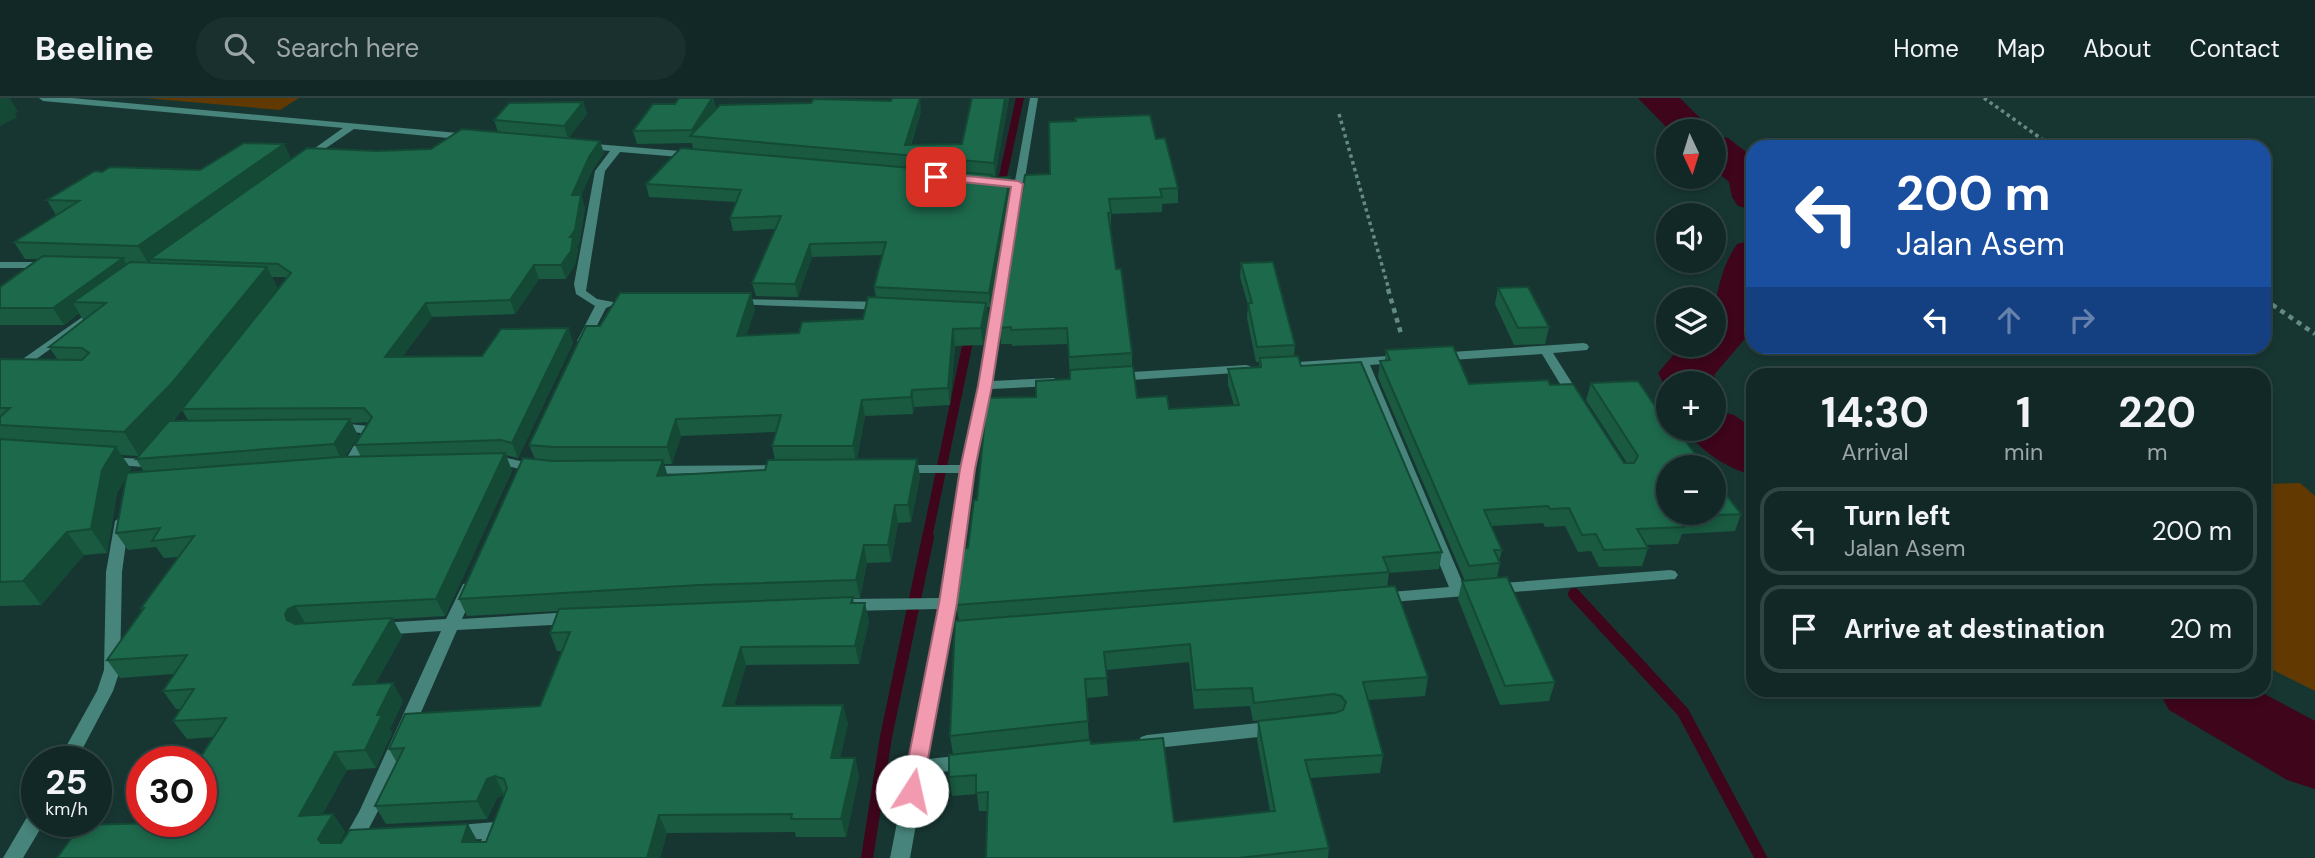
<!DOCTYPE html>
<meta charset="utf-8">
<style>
body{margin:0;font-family:"DM Sans",sans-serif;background:#1a302e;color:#f1f3f6;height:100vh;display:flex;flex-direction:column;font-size:26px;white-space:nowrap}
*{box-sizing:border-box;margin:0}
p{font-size:23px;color:#9ca6a7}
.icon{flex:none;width:38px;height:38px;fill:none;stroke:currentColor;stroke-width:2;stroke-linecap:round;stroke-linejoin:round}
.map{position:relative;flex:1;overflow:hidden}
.panel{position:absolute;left:1746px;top:270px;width:525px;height:329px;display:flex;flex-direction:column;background:#112826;border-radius:21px;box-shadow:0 4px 10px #0003,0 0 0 2px #304443}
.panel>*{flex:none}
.top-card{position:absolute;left:1746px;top:42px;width:525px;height:214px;border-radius:21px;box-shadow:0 4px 10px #0003,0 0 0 2px #304443;background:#1a4fa0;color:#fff;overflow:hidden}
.needle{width:46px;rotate:176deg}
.buttons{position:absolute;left:1656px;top:21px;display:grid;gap:14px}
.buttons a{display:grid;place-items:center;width:70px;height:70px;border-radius:50%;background:#112826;box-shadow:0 4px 10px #0003,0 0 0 2px #304443;font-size:35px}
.speed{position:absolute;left:21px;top:648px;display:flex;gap:14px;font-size:35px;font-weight:700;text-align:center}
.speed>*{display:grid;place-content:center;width:91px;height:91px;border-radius:50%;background:#112826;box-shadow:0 4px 10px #0003,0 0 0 2px #304443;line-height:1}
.speed small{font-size:18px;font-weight:400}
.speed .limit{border:10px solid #d22;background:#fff;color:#111}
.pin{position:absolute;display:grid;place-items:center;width:60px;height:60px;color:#fff;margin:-30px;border-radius:14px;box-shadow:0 4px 10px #0006}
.me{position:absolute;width:77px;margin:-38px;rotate:10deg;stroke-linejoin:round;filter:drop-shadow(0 0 5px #0008)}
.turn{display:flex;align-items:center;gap:24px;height:147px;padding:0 35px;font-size:32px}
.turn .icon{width:91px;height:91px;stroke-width:2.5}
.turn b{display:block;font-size:49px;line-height:60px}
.lanes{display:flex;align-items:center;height:66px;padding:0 35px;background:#0003;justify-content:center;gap:35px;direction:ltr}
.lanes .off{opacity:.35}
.eta{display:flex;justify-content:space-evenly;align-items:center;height:119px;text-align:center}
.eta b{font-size:42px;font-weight:700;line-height:49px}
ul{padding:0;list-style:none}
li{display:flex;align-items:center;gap:21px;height:88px;margin:0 14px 10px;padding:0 21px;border:4px solid #304443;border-radius:21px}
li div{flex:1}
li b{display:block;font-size:26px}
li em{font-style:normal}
header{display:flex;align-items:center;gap:42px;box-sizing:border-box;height:98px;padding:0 35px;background:#112826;border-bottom:2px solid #304443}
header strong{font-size:33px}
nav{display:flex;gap:38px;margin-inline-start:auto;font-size:24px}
.search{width:490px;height:63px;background:#1a302e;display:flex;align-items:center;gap:18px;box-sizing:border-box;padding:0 24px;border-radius:38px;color:#9ca6a7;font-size:26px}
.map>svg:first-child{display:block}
.green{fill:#633902}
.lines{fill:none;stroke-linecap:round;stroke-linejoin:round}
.stream-far2{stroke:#3e051b;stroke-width:8}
.stream-far1{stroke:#3e051b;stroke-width:10}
.stream{stroke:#3e051b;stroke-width:12}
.river{fill:#3e051b;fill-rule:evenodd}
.path-far1{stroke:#648a84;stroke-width:3.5;stroke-dasharray:3.5 3.5;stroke-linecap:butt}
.path{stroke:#648a84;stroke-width:4.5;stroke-dasharray:5 5;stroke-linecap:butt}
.minor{fill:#47847b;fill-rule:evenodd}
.wall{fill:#195a41;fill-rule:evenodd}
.shaded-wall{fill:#144a35}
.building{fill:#1d694c;stroke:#144a35;stroke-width:2}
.route{fill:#f29aaf;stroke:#9d6472;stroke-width:2}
</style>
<header>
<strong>Beeline</strong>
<div class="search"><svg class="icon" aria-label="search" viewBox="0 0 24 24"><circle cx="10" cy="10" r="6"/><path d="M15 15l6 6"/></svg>Search here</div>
<nav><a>Home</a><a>Map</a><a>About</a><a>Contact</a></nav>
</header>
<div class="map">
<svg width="2315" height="760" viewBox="0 0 2315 760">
<rect width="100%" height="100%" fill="#173632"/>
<path class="green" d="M145,0H299L280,12Z
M2300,385L2315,398V593L2265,568V386Z"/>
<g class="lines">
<path class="stream-far2" d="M1000,92L1020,0"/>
<path class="stream-far1" d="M927,440L970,234"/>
<path class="stream" d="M1574,496L1683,614L1761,760
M867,760L886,639L928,439"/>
<path class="river" d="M1638,0H1680L1713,33H1670Z
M1713,37L1728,40L1754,60V112L1738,108L1732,99L1729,84L1713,70Z
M1754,142V230L1714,277L1717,285L1713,290V285H1668V294L1658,275L1682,247H1713C1713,213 1717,175 1737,146Z
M1713,312L1734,317L1754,331V377C1727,371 1701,353 1685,331H1713Z
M2158,592H2257L2315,623V691L2287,682L2169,612Z"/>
<path class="path-far1" d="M1984,0L2053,49
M1339,16L1389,192"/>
<path class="path" d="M1388,191L1402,239
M2264,201L2315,236"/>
<path class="minor" d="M39,0H72L469,36L474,39L469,42L354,31L304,65L299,62L301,60L343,30L43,3Z
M1030,0H1038L992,283L1054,280L1060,284L1054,288L991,291L975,371L956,505L927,661L967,657L973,659L976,664L973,669L967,671L925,676L910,760H890L939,511L848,513L842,511L840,507L842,503L848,501L941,500L960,375H900L893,371L900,367H962L979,287L1014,89L991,86L986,83L991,80L1015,83Z
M583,45L692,54L697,57L692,60L620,54L605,73L586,193L597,201L613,204L615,206L606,210L589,243L583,247L577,243L595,208L576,196L574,186L595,73L610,53L580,50L578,48Z
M0,164H50L56,167L50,170H0Z
M734,201L885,204L891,208L885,212L730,206V202Z
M98,208L104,212L102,214L0,287V277Z
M1583,245L1587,246L1589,249L1587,252L1553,255L1582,301L1576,305L1571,304L1542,256L1437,263L1431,259L1437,255Z
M1403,257L1407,258L1409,261L1407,264L1370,267L1464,488L1670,472L1675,473L1678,477L1675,481L1380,505L1374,504L1372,500L1374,496L1380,495L1449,489L1358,268L1283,273L1277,269L1283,265Z
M1246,267L1250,268L1252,271L1250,274L1116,283L1110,279L1116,275Z
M338,325L369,328L376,332L357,367L360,370L358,373L348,374L341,370L361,335L333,332L331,329Z
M107,359L144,361L151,365L144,369L102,366L100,363Z
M492,360H507L542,368L544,371L537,375L507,368L487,367L485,364L487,361Z
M782,367L789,371L787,374L648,376L641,372L648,368Z
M122,418L129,423L122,474L120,572L113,593L76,663H58L97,593L104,572L106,474L115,423Z
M468,485L473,486L476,490L462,521L572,514L578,516L580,520L578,524L572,526L457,532L377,715L353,760H333L360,712L441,533L379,537L373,535L371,531L373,527L379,525L446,521L463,486Z
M1276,623L1282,625L1285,630L1282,635L1276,637L1147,651L1141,649L1138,644L1141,639L1147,637Z
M37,712V723H45L23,760H3L30,714Z
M495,724L502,726L504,732L494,760H474L482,741L454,742L447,740L445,734L447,728Z"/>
</g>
<path class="wall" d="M679,0H713L716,12L921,13L911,47L962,46L972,0H1009L995,79L992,78V80L1011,92L990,209H987L988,221L983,247L955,248L950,307L914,309L913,316L865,318L857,361L920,378L911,424L898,425L891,464L867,465L860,500H853L854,505L869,523L859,566L746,567L734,608L848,625L840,660H855L859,678L846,739H796L795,734L667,735L660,760H57L158,725L214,639L187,641L173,623L181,611H176L163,593L174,576L120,580L107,562L142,513L141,510L179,459L164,460L156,449L128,452L116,435L127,378L117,395L107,455L84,457L41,507L0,508V341H1L0,339V261L58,262L49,249L83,222L79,215L64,227H0V189L38,161H25L14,144L56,117L47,102L200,72L377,53L431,51L498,34L494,22L583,4L587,16L568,40L604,55L593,71L581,97L585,110L579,146L577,149L578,152L575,166L566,181H539L515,216L432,219L402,259L482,258L568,230L573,245L518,360L506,357L512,373L445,518L393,521L402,538L375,586L403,603L390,631L392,635L376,670L347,672L322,716H333L345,734L339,745L486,744L504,697L497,700L487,721L386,726L375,708L397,665L389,651L540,608L562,553H557L550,535L558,513L467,518L459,501L535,361L529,347L600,228L755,211L746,238L799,235L863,221L876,199L874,189L882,157L812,159L798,199L756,198L752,185L775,131L733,133L730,120L736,104L649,99L646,86L693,51L692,45L637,46L633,33L675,6ZM272,179H285L286,180L278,191ZM182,312L188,322L173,323ZM369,324L355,347L361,359H345L358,338L352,325ZM776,334L772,348L775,362L765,372L667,377L664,366H672L681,338ZM121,357L138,358L136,361L144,374L129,375L131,371Z
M1156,41L1178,90V105L1162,106V114L1111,116V130H1110L1116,171L1132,255V268L1137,300L1169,311L1234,307L1228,287V271L1259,269V264H1256L1247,220L1248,207L1240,179L1241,165L1295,247L1294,258L1301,268L1442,454L1439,471L1389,475L1387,489L1428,579L1425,598L1368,602L1383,657L1380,675L1310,680L1329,750L1328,760H986L987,713H979L977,696L952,698L949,679L1091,646L1174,724L1270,713L1257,642L1258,623L1334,615L1332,614L1253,623L1250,608L1194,611L1189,564L1106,572L1108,598L1086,600L1089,641L953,656L950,638L959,522L956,507L977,402L1036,299L1070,281L1068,246L1012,248V246H1001L999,230Z
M1498,190L1549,229L1545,246L1514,247L1495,206Z
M1386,252L1469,286L1550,287L1624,365H1627L1586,302L1591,285L1659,314L1741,416L1735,433L1682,436L1678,446L1646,447L1648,450L1642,468L1599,469L1591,453L1578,454L1565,428L1545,429L1543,425L1492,428L1502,452L1499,463L1500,465L1497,480L1555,584L1549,603L1500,607L1458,501L1462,483H1465L1378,279L1380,263L1385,262Z"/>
<path class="shaded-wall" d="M0,0H10L18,14L15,15L17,19L0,28Z
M712,0L716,12L694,39L692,32Z
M920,0L921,13L907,57L905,47Z
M1005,0H1009L995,79L994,65Z
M583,4L587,16L568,41L564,28Z
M600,43L604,55L593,71L581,97L585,110L579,146L577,149L578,152L575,166L566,181L561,167L570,139L572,97L589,59Z
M284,46L292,62L150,161L151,163L148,165L138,148Z
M1010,79L1011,92L990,209L989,195Z
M810,146L812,159L798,199L795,186Z
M123,160L132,176L73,204L79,215L64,227L53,210Z
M534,167L539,181L515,216L510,202Z
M267,169L278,191L186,308L139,358L124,334Z
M751,195L755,211L741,254L737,238Z
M426,205L432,219L391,274L385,259Z
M986,205L988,221L983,247L981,230Z
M568,230L573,245L518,360L512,345Z
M953,231L955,248L950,307L948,290Z
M912,292L914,309L913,316L911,299Z
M862,302L865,318L856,365L853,348Z
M350,321L358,338L342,363L334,346Z
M676,321L681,338L672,366L667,349Z
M116,349L131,371L117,395L107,455L91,431L102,372Z
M505,355L512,373L445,518L436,501Z
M917,361L920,378L911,424L908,407Z
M663,362L668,379L657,378Z
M895,407L898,425L891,464L888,447Z
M67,434L84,457L41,507L23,483Z
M864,447L867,465L860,500L856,482Z
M865,505L869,523L859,566L855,548Z
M295,508L306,526L299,529L287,522L285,516L288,511Z
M392,520L402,538L364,606L353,587Z
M741,549L746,567L729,626L723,608Z
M393,585L403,603L390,631L392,635L376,670L365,652L377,617Z
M843,607L848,625L836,679L831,660Z
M335,654L347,672L312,736L299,718Z
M855,660L859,678L846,739L841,721Z
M495,678L504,697L497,700L487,721L477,703L487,681Z
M333,716L345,734L331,759L318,741Z
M659,717L667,735L660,760H647Z
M468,726L478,744H462Z"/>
<path class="building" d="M679,0H712L692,32L633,33L653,6H675Z
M892,0H920L905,47L962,46L972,0H1005L994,65L690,38L720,7L811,5L814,1L891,3Z
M583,4L564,28L494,22L509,5Z
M1150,17L1156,41L1165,40L1178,90L1160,91L1162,99L1109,101L1111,115H1108L1116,171H1121L1132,255L1069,259L1067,230L1011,232V229L999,230L1025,77L1050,76L1049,24L1076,23L1075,20Z
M462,31L600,43L589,59L572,97H581L575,132L570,139H573L571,153L561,167H534L510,202L426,205L385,259L482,258L501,231L568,230L512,345L501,342L355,347L372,319L364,310L182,311L291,175L278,166L150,161L307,50L377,53L431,51Z
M244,45L284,46L138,148L14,144L79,103L47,102L95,73L102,74L110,69L200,72Z
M681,50L992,77L991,80L1010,79L989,195L874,189L886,144L810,146L795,186L752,185L781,118L730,120L741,92L646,86Z
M43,158L123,160L53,210H0V189Z
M130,164L267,169L172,285L124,334L0,327V319L10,310H0V261L82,262L89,255L82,250L49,249L106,205L73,204Z
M1273,164L1295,247L1257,249L1248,205H1252L1241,165Z
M1528,189L1549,229L1518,230L1498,190Z
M620,195H751L737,238L799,235L802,224L863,221L868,199L986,205L981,230L953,231L948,290L912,292L911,299L862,302L853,348H772L781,317L676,321L667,349H553L529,347L586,228H600Z
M1453,248L1469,286L1548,282L1550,287L1573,286L1624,365H1634L1638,358L1591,285L1638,283L1659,314L1663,313L1668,320V331H1676L1705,369H1668V415H1713V380L1741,416L1679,419L1684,429L1637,431L1648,450L1604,452L1596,436L1582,437L1569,410L1550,411L1548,408L1484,412L1502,452H1494L1500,465L1469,468L1380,263L1390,262L1386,252Z
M1298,258L1301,268L1361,264L1442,454L1383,459L1389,474L956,507L962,451L968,450L974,402H977L987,300L1036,299V283L1070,281V272L1133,268L1137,300L1167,298L1169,311L1239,307L1228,271L1261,269L1260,260Z
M350,321L334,346L136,361L169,323Z
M0,341L116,349L102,372L91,431L67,434L23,483L0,484Z
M505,355L436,501L295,508L288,511L285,516L287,522L295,526L392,520L353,587L393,585L377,617H382L365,652L335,654L299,718L333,716L318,741L321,745H341L350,732L468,726L462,744H486L507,690L504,681L495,678L487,681L477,703L375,708L404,650L389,651L405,616L540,608L570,534L550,535L559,511L853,499L851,505H865L855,548L741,549L723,608L843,607L831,660H855L841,721H791L792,716L659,717L647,760H57L81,727L158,725L159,723H201V663H198L226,620L173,623L194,591L163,593L187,557L107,562L144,510H141L194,438L152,443L160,430L116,435L127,375L339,359Z
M523,360L553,363L663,362L657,378L765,372L768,362L917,361L908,407H895L888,447H864L856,482L699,487L459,501Z
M1507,479L1555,584L1505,588L1462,483Z
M1395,488L1428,579L1363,584L1383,657L1305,662L1329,750L1239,760H986L988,694L976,695V677L949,679V657L1090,642L1091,646L1163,640L1174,724L1275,713L1258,623L1335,615L1343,612L1346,604L1341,598L1334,596L1254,605L1252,590L1195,592L1190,546L1104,554L1107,580L1085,581L1088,623L950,638L955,523Z"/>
<path class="route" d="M936,75L1018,83L1023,86L992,288L975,371L957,505L922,693L919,699L912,701L905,699L902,693L939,505L960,371L978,288L1011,89L932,81V76Z"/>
</svg>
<div class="buttons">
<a><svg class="needle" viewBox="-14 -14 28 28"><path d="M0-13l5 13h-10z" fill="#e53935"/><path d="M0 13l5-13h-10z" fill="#9ca6a7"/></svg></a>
<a><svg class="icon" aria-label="sound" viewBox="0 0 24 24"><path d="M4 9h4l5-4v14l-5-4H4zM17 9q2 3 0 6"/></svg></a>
<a><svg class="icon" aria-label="layers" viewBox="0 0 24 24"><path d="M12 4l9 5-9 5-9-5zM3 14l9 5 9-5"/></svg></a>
<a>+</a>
<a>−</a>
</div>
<div class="speed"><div>25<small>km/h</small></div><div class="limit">30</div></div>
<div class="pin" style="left:936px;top:79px;background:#d93025"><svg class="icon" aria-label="arrive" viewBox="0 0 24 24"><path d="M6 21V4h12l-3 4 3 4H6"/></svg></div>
<svg class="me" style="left:912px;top:693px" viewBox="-20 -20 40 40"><circle r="19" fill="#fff"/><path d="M0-13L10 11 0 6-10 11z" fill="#f29aaf"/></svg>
<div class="top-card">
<div class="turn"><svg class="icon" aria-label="left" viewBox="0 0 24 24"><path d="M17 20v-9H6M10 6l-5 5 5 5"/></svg><div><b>200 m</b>Jalan Asem</div></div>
<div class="lanes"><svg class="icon" aria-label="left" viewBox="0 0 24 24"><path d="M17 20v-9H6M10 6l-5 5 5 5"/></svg><svg class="icon off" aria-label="ahead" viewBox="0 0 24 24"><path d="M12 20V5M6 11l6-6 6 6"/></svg><svg class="icon off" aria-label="right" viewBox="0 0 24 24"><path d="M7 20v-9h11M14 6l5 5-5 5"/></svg></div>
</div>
<section class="panel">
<div class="eta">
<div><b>14:30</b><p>Arrival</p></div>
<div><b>1</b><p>min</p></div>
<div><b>220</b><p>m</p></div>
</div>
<ul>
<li><svg class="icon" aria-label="left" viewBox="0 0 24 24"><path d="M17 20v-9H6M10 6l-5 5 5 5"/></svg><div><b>Turn left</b><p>Jalan Asem</p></div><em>200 m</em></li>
<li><svg class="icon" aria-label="arrive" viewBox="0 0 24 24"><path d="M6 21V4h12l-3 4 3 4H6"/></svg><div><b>Arrive at destination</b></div><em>20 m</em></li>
</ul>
</section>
</div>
